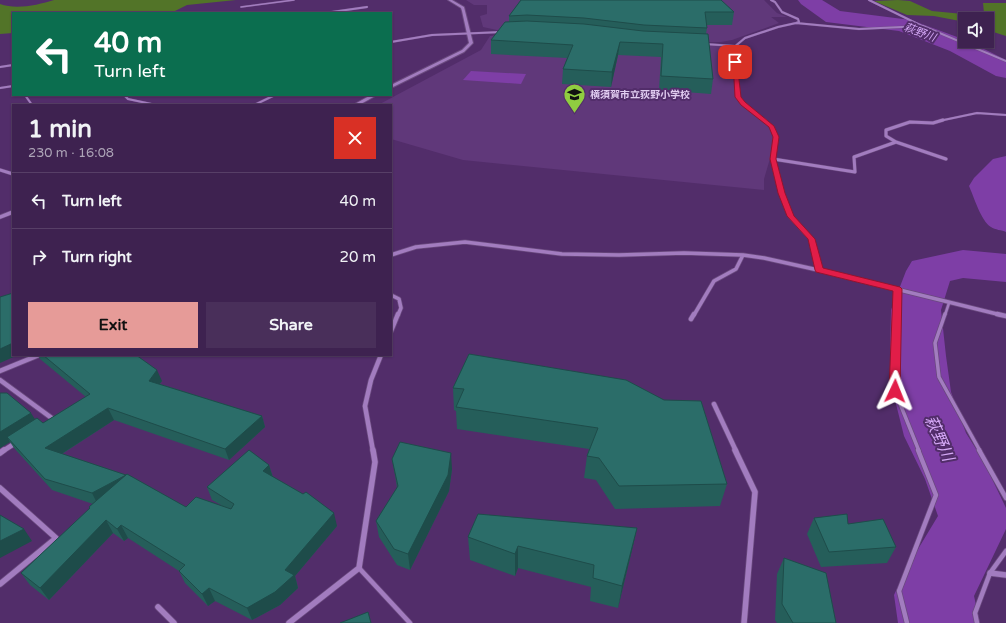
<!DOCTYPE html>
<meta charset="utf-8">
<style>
body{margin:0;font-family:"Varela Round","Noto Sans JP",sans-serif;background:#492f5a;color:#f1f3f6;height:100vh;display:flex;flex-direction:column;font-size:15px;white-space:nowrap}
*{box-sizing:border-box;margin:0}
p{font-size:13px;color:#ada4b7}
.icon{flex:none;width:22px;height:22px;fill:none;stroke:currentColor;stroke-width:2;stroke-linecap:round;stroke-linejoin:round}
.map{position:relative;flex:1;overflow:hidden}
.drawer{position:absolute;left:12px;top:104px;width:380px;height:252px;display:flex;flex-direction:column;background:#3e2250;border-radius:0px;box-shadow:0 1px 3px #0004,0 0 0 1px #573f67}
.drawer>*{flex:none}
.banner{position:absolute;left:12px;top:12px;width:380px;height:84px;border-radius:0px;box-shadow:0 1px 3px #0004,0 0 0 1px #573f67;background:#0b6e4f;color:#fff;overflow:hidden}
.controls{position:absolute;left:958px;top:12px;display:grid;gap:8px}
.controls a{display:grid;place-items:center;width:36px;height:36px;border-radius:0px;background:#3e2250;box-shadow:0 1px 3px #0004,0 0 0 1px #573f67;font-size:20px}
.pin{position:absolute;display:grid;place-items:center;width:34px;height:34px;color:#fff;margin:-17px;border-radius:8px;box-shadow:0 2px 6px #0006}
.me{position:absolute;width:44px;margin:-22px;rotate:2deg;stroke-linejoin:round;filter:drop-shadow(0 0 3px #0008)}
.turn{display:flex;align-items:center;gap:14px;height:84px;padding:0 16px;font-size:18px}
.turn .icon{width:52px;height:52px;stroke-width:2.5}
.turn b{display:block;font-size:28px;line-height:34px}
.round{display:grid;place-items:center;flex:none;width:42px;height:42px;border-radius:0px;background:#492f5a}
.overview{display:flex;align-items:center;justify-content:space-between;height:68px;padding:0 16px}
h1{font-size:24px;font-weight:700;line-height:30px}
.button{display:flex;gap:8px;margin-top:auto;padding:8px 16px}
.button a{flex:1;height:46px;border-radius:0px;background:#e69b98;color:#111;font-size:16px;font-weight:700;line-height:46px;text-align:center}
.button a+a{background:#492f5a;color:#f1f3f6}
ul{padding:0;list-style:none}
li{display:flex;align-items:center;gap:12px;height:56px;padding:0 16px;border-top:1px solid #573f67}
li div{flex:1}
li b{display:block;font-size:15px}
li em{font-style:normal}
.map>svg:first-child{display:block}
.built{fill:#60387a}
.green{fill:#527428}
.water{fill:#7e3ea6}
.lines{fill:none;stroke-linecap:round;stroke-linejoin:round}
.river{fill:#7e3ea6;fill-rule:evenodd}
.lane-far3-casing{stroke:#6a4a7e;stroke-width:2}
.lane-far2-casing{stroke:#6a4a7e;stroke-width:4}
.lane-far1-casing{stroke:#6a4a7e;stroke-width:5}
.lane-casing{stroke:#6a4a7e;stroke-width:6}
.street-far4-casing{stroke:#6a4a7e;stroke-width:2.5}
.street-far3-casing{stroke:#6a4a7e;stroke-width:4}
.street-far2-casing{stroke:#6a4a7e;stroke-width:5}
.street-far1-casing{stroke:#6a4a7e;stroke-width:6}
.street-casing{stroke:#6a4a7e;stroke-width:7}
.secondary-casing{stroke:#6a4a7e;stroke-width:2}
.lane-far3{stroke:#a27cbf;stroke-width:1.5}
.lane-far2{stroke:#a27cbf;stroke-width:2.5}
.lane-far1{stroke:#a27cbf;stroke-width:3.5}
.lane{stroke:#a27cbf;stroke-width:4.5}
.street-far4{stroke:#a27cbf;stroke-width:2}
.street-far3{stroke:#a27cbf;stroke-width:3}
.street-far2{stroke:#a27cbf;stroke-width:3.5}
.street-far1{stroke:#a27cbf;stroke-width:4.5}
.street{stroke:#a27cbf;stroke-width:5.5}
.secondary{fill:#a27cbf;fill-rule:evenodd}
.wall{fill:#255e5a}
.shaded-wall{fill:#1e4c4a}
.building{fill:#2b6d69;stroke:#1e4c4a}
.route{fill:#e11d48;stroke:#92132f}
.labels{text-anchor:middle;stroke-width:4;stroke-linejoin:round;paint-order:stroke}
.far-poi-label{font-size:10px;font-weight:bold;fill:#e0ccf0;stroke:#522d6a;text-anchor:start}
.far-water-label{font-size:11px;font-style:italic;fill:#d5a8f7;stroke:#522d6a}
.near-water-label{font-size:16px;font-style:italic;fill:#d5a8f7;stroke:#522d6a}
</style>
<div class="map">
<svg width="1006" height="623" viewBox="0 0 1006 623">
<rect width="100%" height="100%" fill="#522d6a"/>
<path class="built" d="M466,0H764L777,13L787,17H771L779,23L732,40L721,42H704L533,29L497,30L483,27L480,16L487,14V5H474Z
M542,33L643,42L722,46L731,49L737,99L769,122L776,138L764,179V190L463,160L391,139V105H378L481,50L490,36Z"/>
<path class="green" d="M54,0H236L187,5L175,11L162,13H13V33L0,34V4C16,10 38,5 54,0Z
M898,0L910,1L932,11L963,14L984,13L983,3H1006V36L987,30V19H965V22L934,16L907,15L874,1Z"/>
<path class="water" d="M471,71L526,74L521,84L463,80Z"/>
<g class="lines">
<path class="river" d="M798,0H822L840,11L911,20L968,41L1006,60V78L996,76L950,51L899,31L826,22L801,4Z
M1006,156V232C1002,230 995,230 991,227C981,221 974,197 969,186L974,178L993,159Z
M963,250L1006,254V282L963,278L950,281L941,310L946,356L951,392L966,433L983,460L1006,508V529L974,596L980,623H898L894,595L906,569L938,516L925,479L904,436L893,392L890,356L891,310L906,271L912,261Z"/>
<defs>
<path id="lane-far3" d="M241,7L294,0"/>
<path id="lane-far2" d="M896,315L897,289
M945,315L949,303"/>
<path id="lane-far1" d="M897,314L895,391L919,451
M945,314L935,343L939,377L980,451"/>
<path id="lane" d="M979,450L1006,498
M359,568L410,623
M907,623L899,591L936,495L918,450
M977,623L975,613L990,573L1006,551"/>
<path id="street-far4" d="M771,0L775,2L782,12L798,19L799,22L796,23
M869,0L922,26
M325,13L367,7
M391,42L432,35L502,32
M704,44L735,46
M0,67L13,65
M0,88L13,86
M25,95L32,105
M124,95L128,99L156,105
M254,105L275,95
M765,121L743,104L738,97L733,48L745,38L778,27L796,23L859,29L923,26L1006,61
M939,121L977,113L1006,115"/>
<path id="street-far3" d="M764,120C782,134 772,141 773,159C774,175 781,192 786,207
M896,142L946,159
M773,159L855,172L854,157L896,142L886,136V130L910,122L933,123L943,120
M0,170L13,174"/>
<path id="street-far2" d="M786,206L790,216L811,239L819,270
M0,217L13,212
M391,255L416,247L465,242L562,254L619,255L684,253L743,255L764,258L827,272L1001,315
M391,295L399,299L401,308L398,315
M694,315L714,281L736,269L743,255"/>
<path id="street-far1" d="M997,314L1006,316
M691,319L694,314
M391,331L398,314
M0,371L39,355
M0,380L53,419L51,420
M714,404L736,451
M3,451L17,442
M373,451L365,406L371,380L381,355"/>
<path id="street" d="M735,450L755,492L744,623
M0,453L4,450
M0,488L56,538L0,584
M990,573L1006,575
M158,607L174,623
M289,623L359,568L375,462L373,450"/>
<path id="secondary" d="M448,0H452L464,7L473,43L464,52L391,88V85L462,50L469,43L462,11L461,8Z
M371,95H377L359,105H353Z"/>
</defs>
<use href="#lane-far3" class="lane-far3-casing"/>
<use href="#lane-far2" class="lane-far2-casing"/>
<use href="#lane-far1" class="lane-far1-casing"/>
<use href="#lane" class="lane-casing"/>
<use href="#street-far4" class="street-far4-casing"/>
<use href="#street-far3" class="street-far3-casing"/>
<use href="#street-far2" class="street-far2-casing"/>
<use href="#street-far1" class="street-far1-casing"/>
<use href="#street" class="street-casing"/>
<use href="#secondary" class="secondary-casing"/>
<use href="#lane-far3" class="lane-far3"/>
<use href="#lane-far2" class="lane-far2"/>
<use href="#lane-far1" class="lane-far1"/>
<use href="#lane" class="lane"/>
<use href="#street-far4" class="street-far4"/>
<use href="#street-far3" class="street-far3"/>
<use href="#street-far2" class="street-far2"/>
<use href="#street-far1" class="street-far1"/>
<use href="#street" class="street"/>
<use href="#secondary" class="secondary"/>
</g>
<path class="wall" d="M521,0L734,12L732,25H707V28L706,34L713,79L711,94L659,90L661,57L618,55L611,87L562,84L563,69L567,58L491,54V40L509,22V16Z
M469,354L727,484L720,506L615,509L596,480L584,478L587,456L589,449L457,429L456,411L454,410L453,388Z
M38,355H136L162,381L160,384L262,416L265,427L229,460L114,420L62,454L186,507L221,505L212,500L207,487L269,465L273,477L337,526L295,576L298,588L280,605L252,620L215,601L208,606L185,583L179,571L128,538L124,541L113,533L49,600L30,585L21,573L90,509L89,507L93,504L52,490L14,448L10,442L0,448V393L35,419L43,423L86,397L40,359Z
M392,459L452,469L449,491L410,570L397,565L379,537L376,521L397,488L395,475Z
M814,518L848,524L896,547L887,563L821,567L807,534Z
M637,528L632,550L618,608L590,601L591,587L518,568L515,576L470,560L468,537Z
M784,558L836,623H777L775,620L777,574Z"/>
<path class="shaded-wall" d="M620,42L618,55L611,87L612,72Z
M13,343V355H18L0,363V349Z
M157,370L162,381L153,392L149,381Z
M108,408L114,420L52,460L45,448Z
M31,413L38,424L7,437L10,442L0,448V432Z
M262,416L265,427L229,460L225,449Z
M451,453L452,469L449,491L410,570L408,554Z
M269,465L273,478L263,471Z
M127,475L98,505L92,493Z
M334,513L337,526L295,576L298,588L280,605L252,620L247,608L285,570Z
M106,520L113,533L49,600L40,588Z
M121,525L128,538L124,541L117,529Z
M637,528L632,550L618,608L622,586Z
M24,529L32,541L0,558V541Z
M518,546V568L515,576V554Z
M209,588L215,601L208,606L202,594Z"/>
<path class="building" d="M521,0H721L734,12H705L707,28L644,25L584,18L527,15L509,16Z
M527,21L584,24L643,31L708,34L713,79L661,76L663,44L620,42L612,72L563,69L573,45L491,40L505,22Z
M13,293V343L0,349V297Z
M469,354L626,380L664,400L701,401L727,484L619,486L599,458L587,456L598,428L456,407L464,389L453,388Z
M43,355H136L157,370L149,381L262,416L225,449L108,408L45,448L126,475L92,493L45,479L7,437L37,418L43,423L90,394Z
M0,393H7L31,413L0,432Z
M400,442L451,453L448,475L408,554L394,549L376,521L398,486L392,459Z
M249,450L269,465L263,471L303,494L306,492L334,513L285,570L294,575L275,592L247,608L209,588L202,594L179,571L185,565L121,525L117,529L106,520L40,588L21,573L90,508L89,507L127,474L186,507L196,497L231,509L234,504L207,487Z
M478,514L637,528L622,586L593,578L594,565L518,546L515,554L468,537Z
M847,514L848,524L883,519L896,547L829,552L814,518Z
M0,515L24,529L0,541Z
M784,558L826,573L836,623H793L782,604Z
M368,612L371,623H340Z"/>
<path class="route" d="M735,61L737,62L741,97L745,102L774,126L779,137L776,159L785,193L794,216L815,239L823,268L900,287L902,289L900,391L898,394H891L889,391L893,291L816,272L815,270L808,239L787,216L778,193L770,159L773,137L769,127L741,105L735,97L733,62Z"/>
<defs>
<symbol id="school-pin" viewBox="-11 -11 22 30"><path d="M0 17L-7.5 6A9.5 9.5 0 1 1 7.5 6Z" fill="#90cd40" stroke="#522d6a"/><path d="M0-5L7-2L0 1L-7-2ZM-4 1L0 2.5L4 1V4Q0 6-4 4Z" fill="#111"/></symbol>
</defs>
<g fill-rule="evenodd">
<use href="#school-pin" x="562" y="82" width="25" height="34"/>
</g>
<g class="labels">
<g class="far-poi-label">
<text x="590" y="98">横須賀市立荻野小学校</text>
</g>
<g class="far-water-label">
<text transform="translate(920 32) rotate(20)" y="4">萩野川</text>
</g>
<g class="near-water-label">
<text transform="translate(940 438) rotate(66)" y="6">萩野川</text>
</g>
</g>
</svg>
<div class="controls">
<a><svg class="icon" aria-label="sound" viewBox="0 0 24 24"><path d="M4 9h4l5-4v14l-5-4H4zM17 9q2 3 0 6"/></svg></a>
</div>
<div class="pin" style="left:735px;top:62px;background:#d93025"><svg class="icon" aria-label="arrive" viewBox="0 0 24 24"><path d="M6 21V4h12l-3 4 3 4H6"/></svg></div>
<svg class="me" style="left:895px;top:391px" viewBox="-20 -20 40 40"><path d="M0-17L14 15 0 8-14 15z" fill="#e11d48" stroke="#fff" stroke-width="4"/></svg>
<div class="banner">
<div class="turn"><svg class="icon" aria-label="left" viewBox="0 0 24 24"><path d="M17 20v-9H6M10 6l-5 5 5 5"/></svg><div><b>40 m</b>Turn left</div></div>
</div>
<section class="drawer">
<div class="overview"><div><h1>1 min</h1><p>230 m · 16:08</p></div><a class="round" style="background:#d93025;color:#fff"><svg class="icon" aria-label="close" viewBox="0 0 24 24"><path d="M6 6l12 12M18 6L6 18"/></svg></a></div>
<ul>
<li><svg class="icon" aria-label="left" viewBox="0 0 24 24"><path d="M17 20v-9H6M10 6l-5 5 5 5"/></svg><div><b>Turn left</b></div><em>40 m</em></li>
<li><svg class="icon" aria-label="right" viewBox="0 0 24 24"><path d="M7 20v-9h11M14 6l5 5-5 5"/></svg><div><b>Turn right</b></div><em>20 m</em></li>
</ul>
<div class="button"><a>Exit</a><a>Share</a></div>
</section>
</div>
